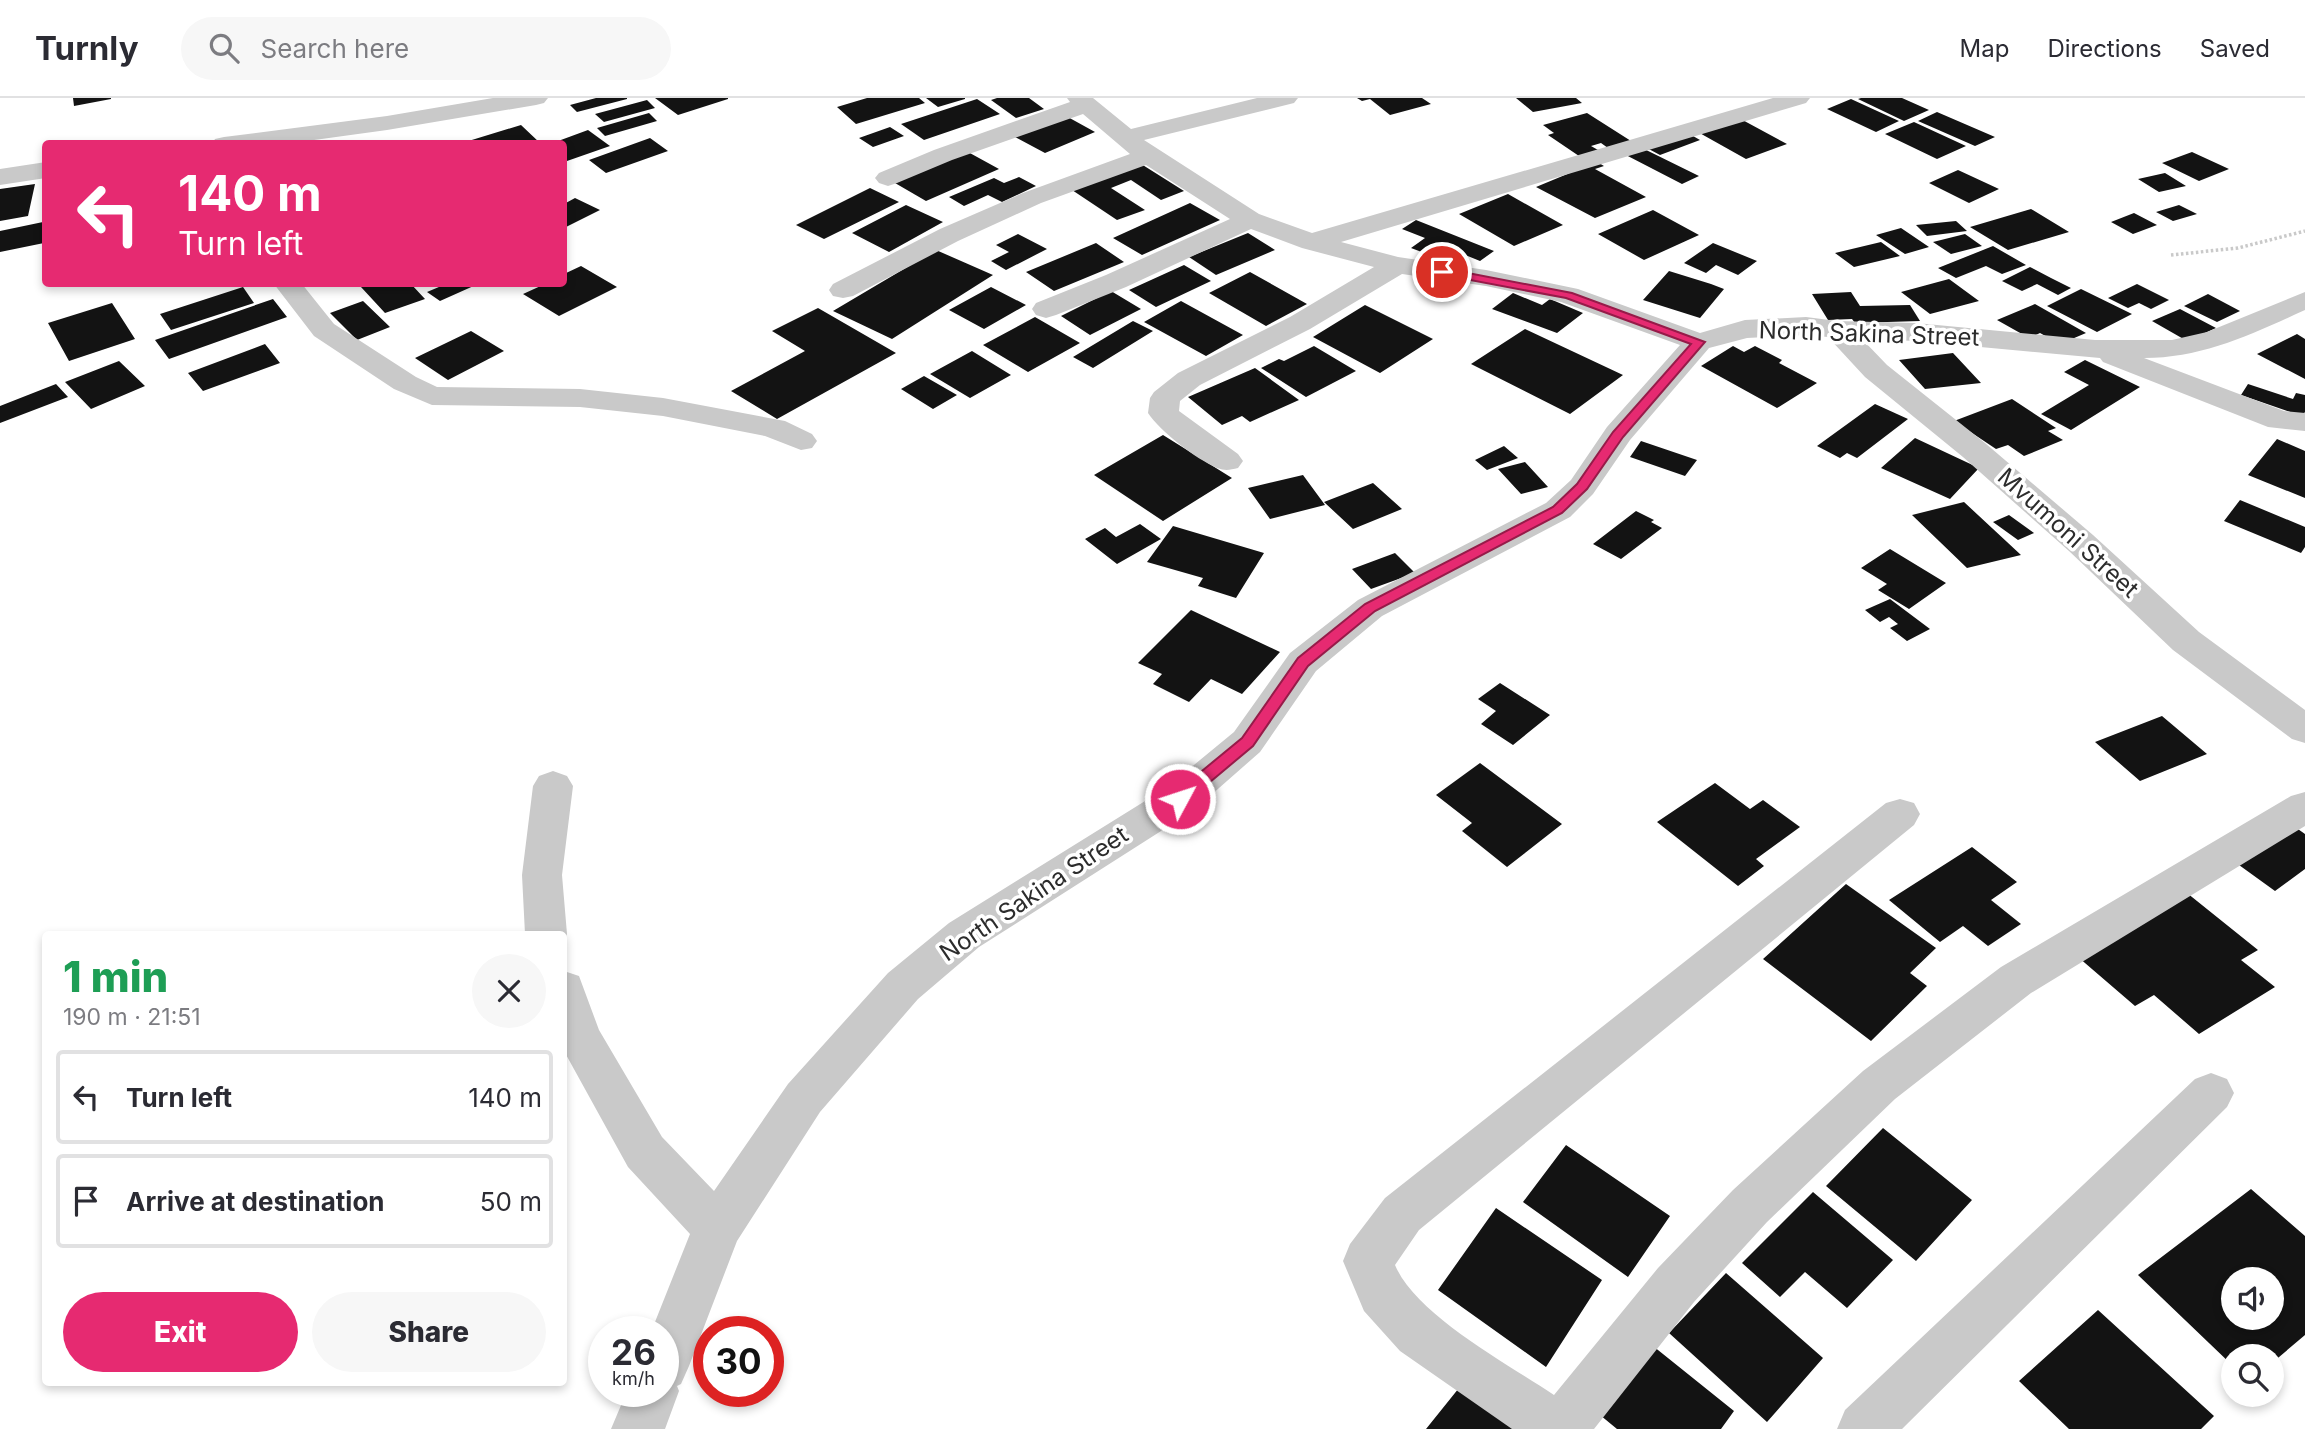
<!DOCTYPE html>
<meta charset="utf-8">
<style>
body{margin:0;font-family:Inter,sans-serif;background:#f7f7f7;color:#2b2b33;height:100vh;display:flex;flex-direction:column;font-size:26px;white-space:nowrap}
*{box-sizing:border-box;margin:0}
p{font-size:23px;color:#7c7c81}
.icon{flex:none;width:38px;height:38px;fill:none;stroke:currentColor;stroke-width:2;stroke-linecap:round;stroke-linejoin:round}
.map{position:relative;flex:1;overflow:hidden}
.side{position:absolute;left:42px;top:833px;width:525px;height:455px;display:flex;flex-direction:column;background:#fff;border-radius:7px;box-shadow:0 4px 10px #0003}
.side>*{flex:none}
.top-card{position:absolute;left:42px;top:42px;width:525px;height:147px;border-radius:7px;box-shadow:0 4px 10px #0003;background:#e62a71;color:#fff;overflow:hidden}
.controls{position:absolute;left:2221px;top:1169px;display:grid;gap:14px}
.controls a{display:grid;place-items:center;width:63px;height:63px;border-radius:50%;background:#fff;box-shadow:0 4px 10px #0003;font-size:35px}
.speed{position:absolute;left:588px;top:1218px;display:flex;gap:14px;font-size:35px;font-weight:700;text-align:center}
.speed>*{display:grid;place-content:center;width:91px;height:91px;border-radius:50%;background:#fff;box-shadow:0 4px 10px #0003;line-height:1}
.speed small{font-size:18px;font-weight:400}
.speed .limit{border:10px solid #d22;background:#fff;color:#111}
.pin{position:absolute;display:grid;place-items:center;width:60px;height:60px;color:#fff;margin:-30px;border:4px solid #fff;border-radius:50%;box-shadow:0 2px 7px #0007}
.me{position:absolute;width:77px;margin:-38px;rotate:50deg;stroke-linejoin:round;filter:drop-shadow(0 0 5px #0008)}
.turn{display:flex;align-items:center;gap:24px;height:147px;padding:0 21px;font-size:32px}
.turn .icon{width:91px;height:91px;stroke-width:2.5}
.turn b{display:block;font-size:49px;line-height:60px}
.round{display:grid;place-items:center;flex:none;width:74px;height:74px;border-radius:37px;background:#f7f7f7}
.overview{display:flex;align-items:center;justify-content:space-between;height:119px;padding:0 21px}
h1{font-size:42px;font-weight:800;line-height:52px;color:#1e9e55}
.primary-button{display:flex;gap:14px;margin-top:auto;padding:14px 21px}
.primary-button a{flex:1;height:80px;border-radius:42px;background:#e62a71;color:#fff;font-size:28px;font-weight:800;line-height:80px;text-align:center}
.primary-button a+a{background:#f7f7f7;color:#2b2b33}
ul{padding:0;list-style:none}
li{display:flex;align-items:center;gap:21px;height:94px;margin:0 14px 10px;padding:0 7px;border:4px solid #e1e1e2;border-radius:7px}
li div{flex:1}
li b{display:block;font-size:26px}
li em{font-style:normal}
header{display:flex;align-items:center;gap:42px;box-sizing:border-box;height:98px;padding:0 35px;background:#fff;border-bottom:2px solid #e1e1e2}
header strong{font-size:33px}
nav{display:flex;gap:38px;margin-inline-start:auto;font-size:24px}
.search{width:490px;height:63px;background:#f7f7f7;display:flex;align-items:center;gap:18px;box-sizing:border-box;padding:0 24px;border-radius:38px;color:#7c7c81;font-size:26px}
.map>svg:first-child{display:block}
.building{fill:#131313;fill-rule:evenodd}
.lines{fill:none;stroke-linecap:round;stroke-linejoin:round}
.path{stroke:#c9c9c9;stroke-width:3.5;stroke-dasharray:2.5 2.5;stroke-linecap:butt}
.minor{fill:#c9c9c9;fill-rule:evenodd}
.route{fill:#e62a71;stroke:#961b49;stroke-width:2}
.labels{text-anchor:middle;stroke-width:7;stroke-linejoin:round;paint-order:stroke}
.street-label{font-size:24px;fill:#2c2c2c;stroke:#fff}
</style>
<header>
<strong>Turnly</strong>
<div class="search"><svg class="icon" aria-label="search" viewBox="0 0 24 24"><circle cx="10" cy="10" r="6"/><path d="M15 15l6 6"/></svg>Search here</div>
<nav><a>Map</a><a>Directions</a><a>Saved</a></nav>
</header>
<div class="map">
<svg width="2305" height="1331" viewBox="0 0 2305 1331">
<rect width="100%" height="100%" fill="#fff"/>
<path class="building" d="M73,0H111V1L74,8Z
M596,0H627V1L577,14L570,7Z
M655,0H728V1L678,17Z
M867,0H919L925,5L856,26L837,9Z
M926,0H965V1L938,9Z
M997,0H1029L1044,11L1016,20L991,2Z
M1357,0H1422L1431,6L1390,17L1370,1L1362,3Z
M1516,0H1576L1582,5L1533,14Z
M1861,0H1902L1929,12L1904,23L1858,1Z
M977,1L1000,16L924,42L901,26Z
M1851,1L1899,23L1876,34L1827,11Z
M647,2L655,10L604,24L595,16Z
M1937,14L1995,39L1975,48L1918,23Z
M649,15L657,23L605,38L597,30Z
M1587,15L1631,43L1608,50L1601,45L1591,48L1598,52L1579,58L1548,37L1554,35L1543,27Z
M1066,18L1095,34L1045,55L1015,39Z
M1737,19L1787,46L1746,61L1696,33Z
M1914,24L1966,48L1937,61L1885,36Z
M521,27L540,45L462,46V45Z
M890,29L904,38L873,49L859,40Z
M588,32L610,48L567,63L564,61V46H550Z
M1686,34L1700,42L1660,57L1645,49Z
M650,40L668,53L606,75L589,62Z
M1638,48L1699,78L1682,86L1622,55Z
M968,54L999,71L926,103L895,85Z
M2192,54L2229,71L2199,83L2162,65Z
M1592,61L1604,68L1595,71L1646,99L1595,120L1536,89L1577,72Z
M1138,64L1184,93L1161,102L1131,82L1111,90L1145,112L1117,122L1069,90Z
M1958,72L1999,91L1969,105L1929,85Z
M2165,75L2186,88L2159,94L2138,81Z
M1019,79L1036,88L1002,104L988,97L964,108L949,99L994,80L1004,85Z
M35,86L28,118L0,123V91Z
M870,90L899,104L824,141L796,127Z
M1508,96L1563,127L1514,148L1459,116Z
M575,100L600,112L564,130V106Z
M1190,105L1220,122L1142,157L1113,140Z
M906,107L943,124L889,154L852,135Z
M2179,107L2197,116L2173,123L2156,114Z
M2031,111L2069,134L2008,152L1970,129Z
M1653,112L1699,137L1644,162L1598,136Z
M2134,115L2157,127L2133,136L2111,124Z
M1416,122L1494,153L1480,163L1448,150L1435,159L1411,150L1425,140L1402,131Z
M1956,123L1967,133L1927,138L1916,127Z
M43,124L44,145L0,154V133Z
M1901,130L1929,149L1905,156L1876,137Z
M1248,135L1275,152L1216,177L1189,159Z
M1018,136L1047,151L1006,172L991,163L1009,154L996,147Z
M1965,136L1982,148L1951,156L1933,144Z
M1881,144L1900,158L1854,169L1835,155Z
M1096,145L1124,164L1054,193L1026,174Z
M1713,145L1757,163L1738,177L1716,167L1706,175L1684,165Z
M1993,148L2026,167L2002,176L1986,168L1956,180L1938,170Z
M936,152L993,177L892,241L833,213Z
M1184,167L1211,183L1156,209L1129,192Z
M581,168L617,189L559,218L523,196L545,186H564V176Z
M2030,169L2051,180L2071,190L2058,197L2037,186L2022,193L2002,183Z
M1669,173L1711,186L1724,191L1700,220L1643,202Z
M1250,174L1307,206L1266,228L1209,195Z
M1949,181L1979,203L1930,216L1901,194Z
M371,186H411L425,201L385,215L361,189Z
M446,186H478L440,203L427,194Z
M2137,186L2169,202L2151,211L2139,205L2128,210L2108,200Z
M243,189L254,205L171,232L160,216Z
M991,189L1026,207L984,231L949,212Z
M2081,191L2132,216L2097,234L2047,208Z
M1111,193L1141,211L1090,237L1061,218Z
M1851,194L1860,208L1910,207L1920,223L1855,225L1852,221L1828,222L1812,196Z
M1513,195L1542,207L1550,201L1583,215L1557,235L1492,211Z
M2208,196L2240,213L2217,224L2184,208Z
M273,201L287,219L169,261L155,242Z
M363,203L390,229L357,242L330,215Z
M1181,203L1243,237L1206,258L1144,224Z
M112,205L135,241L69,263L48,225Z
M2035,206L2086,235L2060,246L2040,235L2029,240L1997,222Z
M1365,207L1433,241L1380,275L1313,239Z
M818,210L896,255L777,321L731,293L805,253L772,233Z
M2180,211L2216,230L2187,243L2152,223Z
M1035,219L1080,245L1028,274L983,247Z
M1133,223L1153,233L1093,270L1073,259Z
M1525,231L1623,277L1570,316L1471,266Z
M471,233L504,253L448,282L415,260Z
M2297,236L2305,241V281L2257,256Z
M265,246L280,265L203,293L188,275Z
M1314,248L1356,273L1306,299L1261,270L1279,261L1284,263Z
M1733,248L1744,254L1755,248L1782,262L1779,265L1817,285L1777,310L1701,268Z
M972,253L1011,277L970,300L930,276Z
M1953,255L1981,285L1925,291L1899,262Z
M2085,262L2140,289L2071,332L2041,316L2089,287L2064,274Z
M119,263L145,288L91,311L65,284Z
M1255,270L1299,302L1250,324L1242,318L1222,327L1188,299Z
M924,278L957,297L933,311L901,291Z
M56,286L68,299L0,325V308Z
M2248,286L2293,301L2296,295L2305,297V314L2302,318L2241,297Z
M2012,301L2056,330L2048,333L2063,342L2024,358L2008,347L1996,351L1954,323Z
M1875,306L1908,321L1857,360L1847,355L1840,360L1817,348Z
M1163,337L1232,380L1163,423L1094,377Z
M1915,340L1979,370L1950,401L1881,370Z
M2277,341L2305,353V400L2248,377Z
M1641,343L1697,362L1685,378L1630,359Z
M1504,348L1518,360L1487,372L1475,362Z
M1525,364L1548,389L1521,396L1498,371Z
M1303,377L1325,407L1270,421L1248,390Z
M1373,385L1402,411L1353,431L1324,404Z
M2240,402L2305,429V449L2301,455L2224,423Z
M1964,404L2021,457L1967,470L1912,417Z
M1636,413L1654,422L1651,424L1662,430L1621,461L1593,446Z
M2009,417L2034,435L2018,442L1993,424Z
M1140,426L1161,441L1117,466L1085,441L1105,430L1116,439Z
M1173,428L1264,455L1236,500L1198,488L1203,480L1147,464Z
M1890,451L1946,485L1909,511L1878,492L1887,486L1861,470Z
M1395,455L1415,475L1371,491L1352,471Z
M1890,501L1930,531L1907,543L1890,530L1898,526L1889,519L1880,524L1865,512Z
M1191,512L1280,554L1242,596L1211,581L1189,604L1153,586L1162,576L1138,565Z
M1500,585L1550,617L1513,647L1481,626L1496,613L1478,601Z
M2162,618L2207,656L2140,683L2095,644Z
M1480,665L1562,726L1507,769L1462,733L1472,725L1436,697Z
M1715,685L1750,711L1763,702L1800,729L1756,761L1764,768L1738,788L1657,724Z
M2295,729L2305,736V771L2275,793L2239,767Z
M1972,749L2017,784L1991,802L2021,826L1988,848L1963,828L1940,844L1889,802Z
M1846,786L1936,850L1910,875L1927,888L1871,943L1763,861Z
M2187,795L2258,852L2241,862L2275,889L2199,936L2154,897L2135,908L2078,859Z
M1883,1030L1972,1102L1916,1163L1826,1088Z
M1566,1047L1670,1118L1628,1179L1523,1104Z
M2251,1091L2305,1138V1237L2272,1265V1258H2233V1268L2138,1177ZM2233,1181H2272V1220H2233Z
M1813,1094L1893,1162L1847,1210L1805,1174L1780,1199L1742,1165Z
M1496,1110L1602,1182L1546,1269L1438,1192Z
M1726,1175L1823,1260L1767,1324L1669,1235Z
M2098,1212L2214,1318L2201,1331H2069L2019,1283Z
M1653,1248L1734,1313L1721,1331H1617L1600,1317Z
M1467,1280L1528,1331H1426Z"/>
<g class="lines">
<path class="path" d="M2171,157L2238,150L2305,133"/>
<path class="minor" d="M493,0H548L544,5L536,7L387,32L285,46H212L215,41L224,39L387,18Z
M1067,0H1093L1131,31L1257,0H1298L1294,5L1144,42L1259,116L1312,135L1773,0H1810L1806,5L1341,144L1398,159L1486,172L1578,191L1700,235L1745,222L1806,219L1837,223L1916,225L2095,242H2172L2207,234L2305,194V212C2252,236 2203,260 2144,260L2284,313L2305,315V333L2268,329L2103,264L2100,260L1916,243L1862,241L1887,267L1985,345L2093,437L2199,534L2305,612V645L2292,641L2173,552L2069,453L1963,359L1865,279L1828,239L1806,237L1747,240L1709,250L1630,342L1593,396L1570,419L1382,518L1316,573L1260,654L1194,712L979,849L918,901L820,1014L737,1143L689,1268L681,1286L677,1288L679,1293L665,1331H611L627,1293H663V1234H651L690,1136L628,1069L564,953V873L579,878L599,932L662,1039L714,1093L788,986L888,875L949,825L1166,690L1234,634L1290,555L1358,502L1546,405L1571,382L1607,329L1680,247L1561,204L1486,188L1402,176L1310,231L1200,287L1180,303L1179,313L1238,356L1243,363L1238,370C1230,372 1225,373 1217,370C1196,361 1160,333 1148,315L1150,300L1154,294L1178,275L1290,219L1374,169L1302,150L1251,131L1126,189L1056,217L1046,220L1036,217L1032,211L1036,205L1106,177L1230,121L1146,67L1041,105L958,143L853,198L843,200L833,198L829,192L833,186L940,131L1023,95L1130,56L1083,16L952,62L897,85L888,88L879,85L875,80L879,75L934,52L1070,4Z
M46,64V80L0,87V71Z
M274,186H302L334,226L416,279L437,289L580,291L663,300L785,323L812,336L817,343L812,350L801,352L765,338L663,318L580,309L432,307L394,291L314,238Z
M553,673L567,678L573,688L562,777L567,836L564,843V836H525L522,777L533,688L539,678Z
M2305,694V728L2031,895L1895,1001L1767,1124L1694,1204L1594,1331H1512L1400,1253L1364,1213L1343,1163L1350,1146L1385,1100L1886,705L1900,701L1914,705L1920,716L1914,727L1419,1132L1395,1167C1416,1217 1508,1266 1554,1297L1658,1170L1733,1092L1863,973L2001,869L2291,698Z
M2211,975L2227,981L2234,995L2227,1009L1902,1331H1837L1845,1312L2195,981Z"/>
</g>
<path class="route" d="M1442,170L1572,195L1705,244L1623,339L1587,391L1562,415L1375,513L1308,568L1253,648L1185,705H1174L1172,701L1174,696L1242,640L1298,560L1365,506L1553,409L1577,386L1613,334L1691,246L1566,200L1438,176V171Z"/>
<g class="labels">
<g class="street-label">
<text transform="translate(1869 236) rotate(2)" y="8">North Sakina Street</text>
<text transform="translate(2068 435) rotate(42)" y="8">Mvumoni Street</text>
<text transform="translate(1034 796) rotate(-34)" y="8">North Sakina Street</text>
</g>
</g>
</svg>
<div class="controls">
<a><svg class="icon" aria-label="sound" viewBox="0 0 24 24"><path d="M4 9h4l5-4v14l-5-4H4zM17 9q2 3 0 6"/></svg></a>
<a><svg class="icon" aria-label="search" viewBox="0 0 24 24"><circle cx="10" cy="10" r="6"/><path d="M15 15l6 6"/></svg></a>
</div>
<div class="speed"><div>26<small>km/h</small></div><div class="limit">30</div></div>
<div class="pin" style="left:1442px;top:174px;background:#d93025"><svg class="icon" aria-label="arrive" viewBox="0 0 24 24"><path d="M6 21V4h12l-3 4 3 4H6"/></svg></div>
<svg class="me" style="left:1180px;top:701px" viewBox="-20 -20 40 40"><circle r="17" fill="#e62a71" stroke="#fff" stroke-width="3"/><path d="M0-11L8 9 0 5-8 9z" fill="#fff"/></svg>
<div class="top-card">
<div class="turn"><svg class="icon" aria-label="left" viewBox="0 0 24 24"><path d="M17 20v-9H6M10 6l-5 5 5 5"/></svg><div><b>140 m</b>Turn left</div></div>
</div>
<section class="side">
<div class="overview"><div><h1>1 min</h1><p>190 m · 21:51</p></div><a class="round"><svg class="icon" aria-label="close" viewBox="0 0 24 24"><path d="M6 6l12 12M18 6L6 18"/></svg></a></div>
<ul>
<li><svg class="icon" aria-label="left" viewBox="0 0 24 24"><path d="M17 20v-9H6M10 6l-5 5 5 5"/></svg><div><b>Turn left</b></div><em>140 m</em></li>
<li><svg class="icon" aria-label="arrive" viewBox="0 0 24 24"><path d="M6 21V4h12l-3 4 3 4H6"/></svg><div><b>Arrive at destination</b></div><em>50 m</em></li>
</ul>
<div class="primary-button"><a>Exit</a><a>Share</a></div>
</section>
</div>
